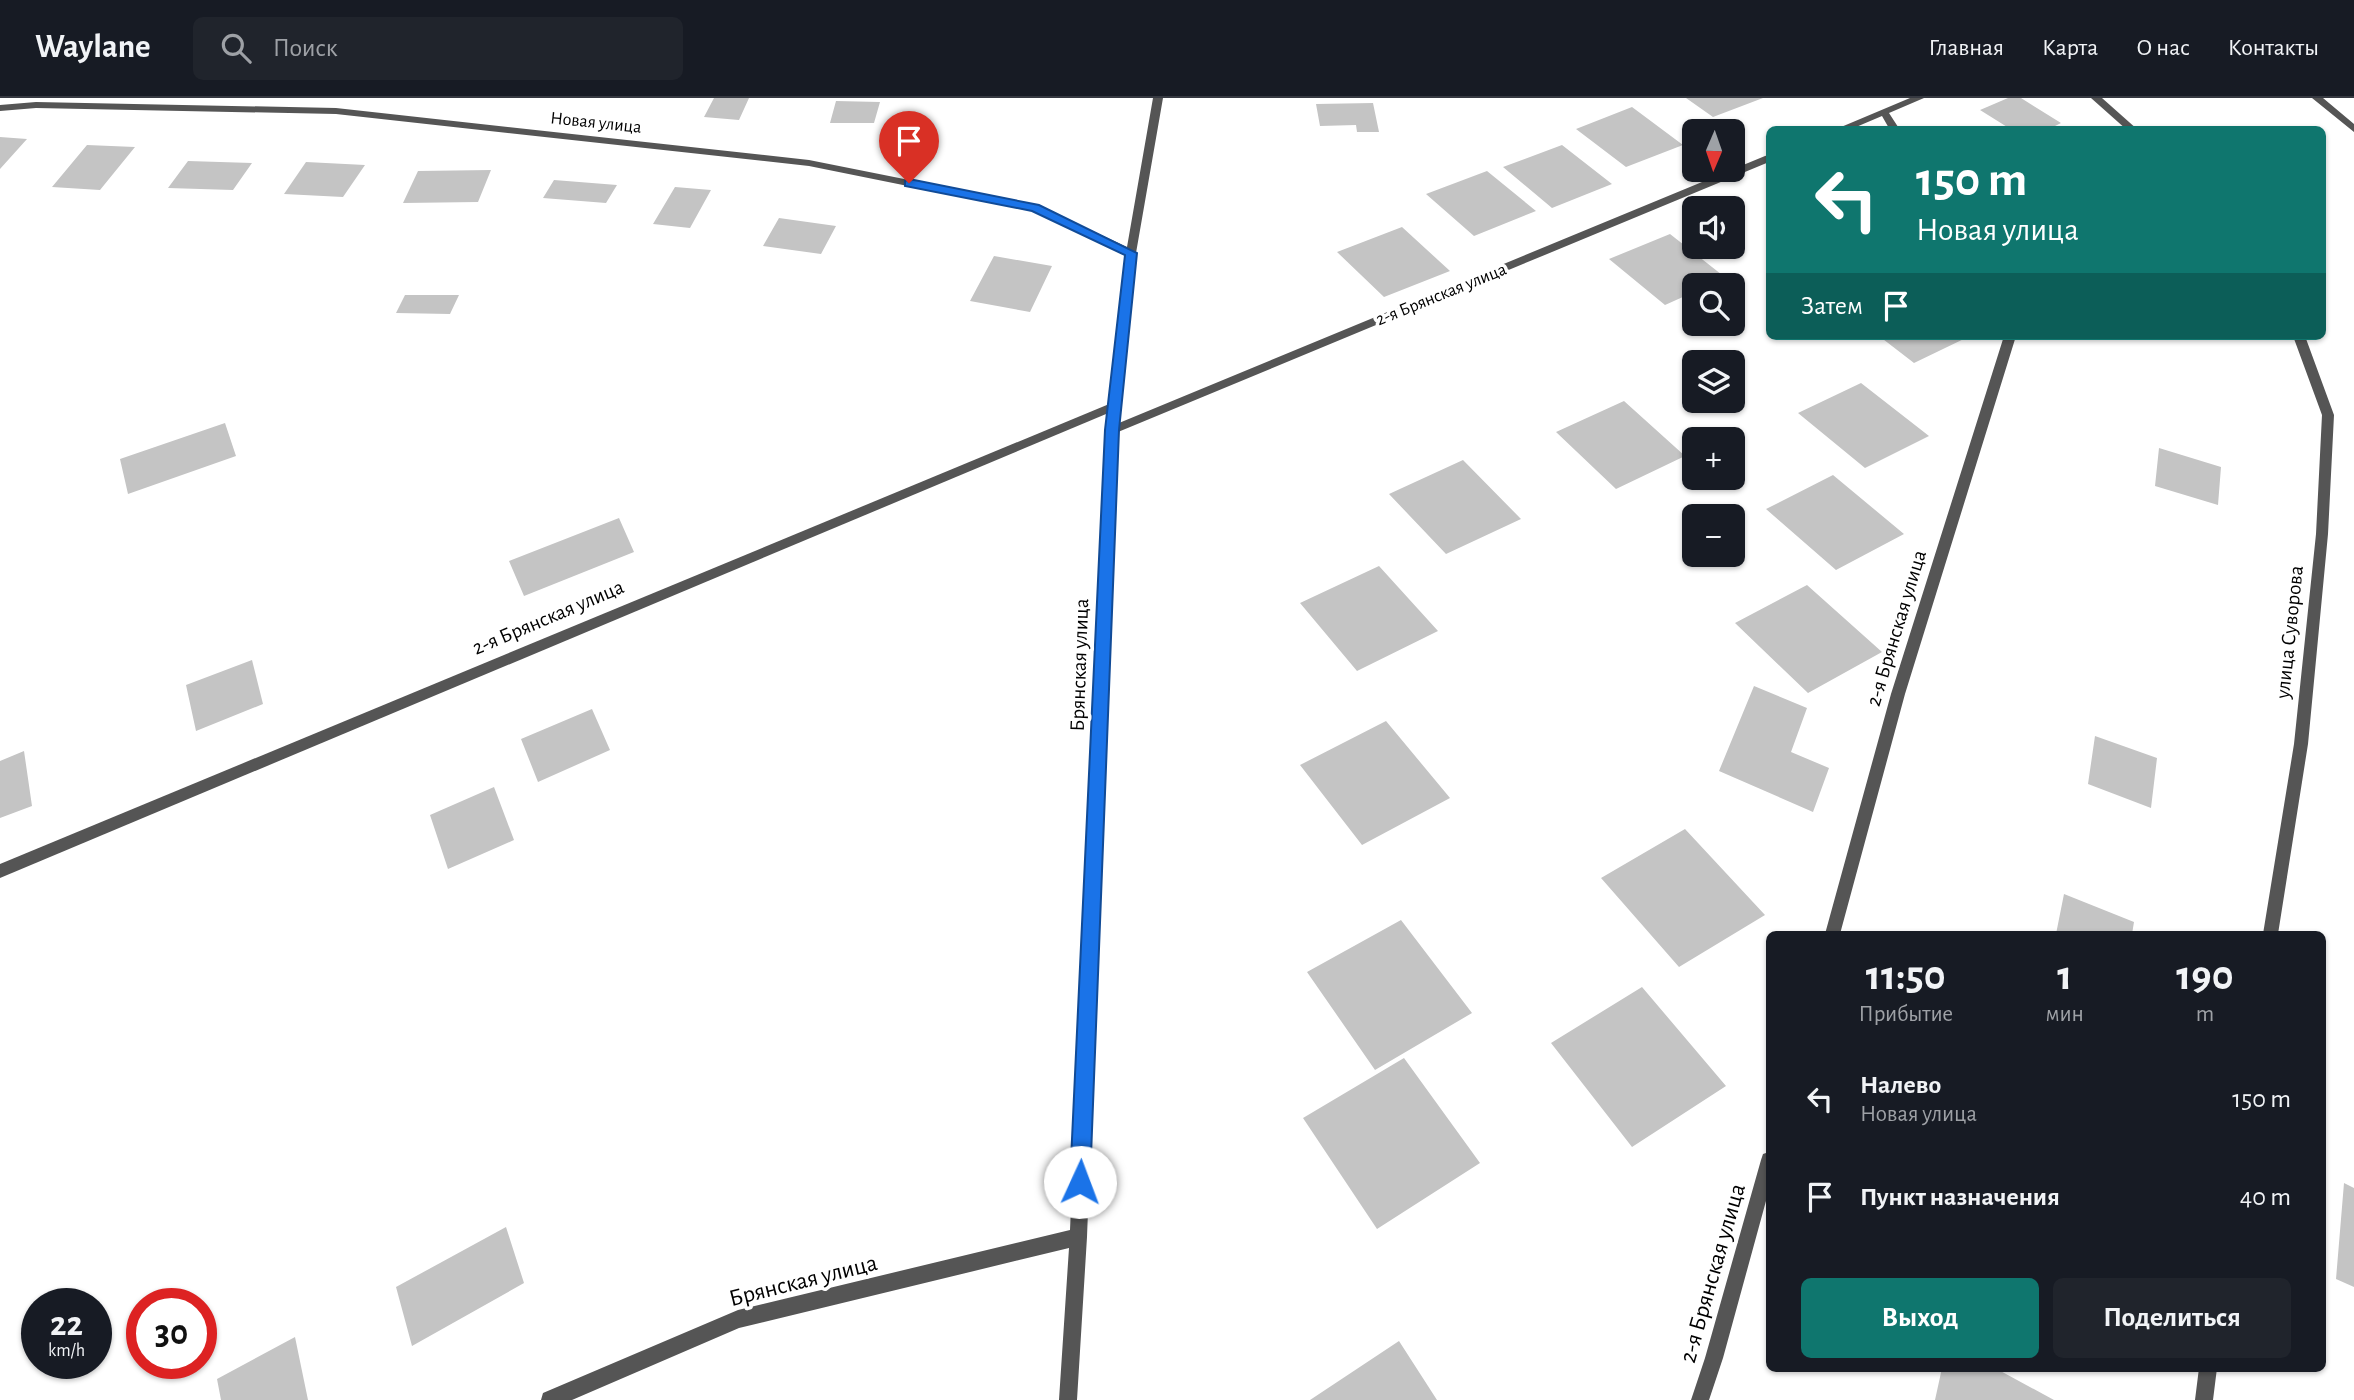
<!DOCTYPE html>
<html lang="ru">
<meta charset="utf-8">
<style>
body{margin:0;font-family:"Alegreya Sans",sans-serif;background:#20242c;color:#f1f3f6;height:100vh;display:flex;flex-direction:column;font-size:26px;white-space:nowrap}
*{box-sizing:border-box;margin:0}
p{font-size:23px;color:#9ea1a6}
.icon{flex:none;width:38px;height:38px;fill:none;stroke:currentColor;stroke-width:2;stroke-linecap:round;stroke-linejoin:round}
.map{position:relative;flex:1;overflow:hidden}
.drawer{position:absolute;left:1766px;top:833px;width:560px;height:441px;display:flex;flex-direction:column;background:#171b24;border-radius:10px;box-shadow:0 2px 5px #0004}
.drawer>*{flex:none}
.hud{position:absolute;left:1766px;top:28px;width:560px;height:214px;border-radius:10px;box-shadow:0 2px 5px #0004;background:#0f766e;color:#fff;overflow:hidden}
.needle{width:46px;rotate:182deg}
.fabs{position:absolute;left:1682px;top:21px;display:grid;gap:14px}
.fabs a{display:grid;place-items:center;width:63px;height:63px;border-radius:10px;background:#171b24;box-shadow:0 2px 5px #0004;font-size:35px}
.speed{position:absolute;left:21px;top:1190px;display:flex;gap:14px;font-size:35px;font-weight:700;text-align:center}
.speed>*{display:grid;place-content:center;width:91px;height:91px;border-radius:50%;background:#171b24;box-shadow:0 2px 5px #0004;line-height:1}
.speed small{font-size:18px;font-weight:400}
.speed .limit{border:10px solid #d22;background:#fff;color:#111}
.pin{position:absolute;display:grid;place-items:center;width:60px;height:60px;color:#fff;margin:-72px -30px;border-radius:50% 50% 50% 0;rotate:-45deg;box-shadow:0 0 7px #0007}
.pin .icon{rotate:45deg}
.me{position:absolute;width:77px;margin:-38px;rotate:2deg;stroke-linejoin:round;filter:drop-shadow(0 0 5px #0008)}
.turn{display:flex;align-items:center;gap:24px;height:147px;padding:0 35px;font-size:32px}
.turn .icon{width:91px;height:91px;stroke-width:2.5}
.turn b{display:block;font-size:49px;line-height:60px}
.then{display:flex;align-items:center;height:66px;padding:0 35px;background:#0003;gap:14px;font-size:26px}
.eta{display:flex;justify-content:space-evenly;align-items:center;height:119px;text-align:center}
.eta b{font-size:42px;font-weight:700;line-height:49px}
.primary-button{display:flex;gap:14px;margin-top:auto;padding:14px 35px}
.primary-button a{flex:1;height:80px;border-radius:10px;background:#0f766e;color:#fff;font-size:28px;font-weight:700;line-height:80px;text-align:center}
.primary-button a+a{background:#20242c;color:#f1f3f6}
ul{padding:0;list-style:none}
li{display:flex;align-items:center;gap:21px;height:98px;padding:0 35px}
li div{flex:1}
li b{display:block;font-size:26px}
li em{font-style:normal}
header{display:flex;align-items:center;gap:42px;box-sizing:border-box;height:98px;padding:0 35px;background:#171b24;border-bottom:2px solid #363941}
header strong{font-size:33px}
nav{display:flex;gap:38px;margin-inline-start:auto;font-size:24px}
.search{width:490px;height:63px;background:#20242c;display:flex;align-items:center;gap:18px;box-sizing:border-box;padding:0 24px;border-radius:10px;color:#9ea1a6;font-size:26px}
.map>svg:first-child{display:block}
.building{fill:#c4c4c4}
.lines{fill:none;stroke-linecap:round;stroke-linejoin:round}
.lane{fill:#555;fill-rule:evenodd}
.street{fill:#555;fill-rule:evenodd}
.route{fill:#1a73e8;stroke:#114b97;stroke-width:2}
.labels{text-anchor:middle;stroke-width:7;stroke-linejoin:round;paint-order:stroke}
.far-street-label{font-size:18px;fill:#000;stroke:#fff}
.street-label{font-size:21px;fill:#000;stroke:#fff}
.near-street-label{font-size:24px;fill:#000;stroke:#fff}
</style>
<header>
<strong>Waylane</strong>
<div class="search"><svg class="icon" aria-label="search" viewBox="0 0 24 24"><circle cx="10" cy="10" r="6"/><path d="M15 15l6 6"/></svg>Поиск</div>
<nav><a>Главная</a><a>Карта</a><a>О нас</a><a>Контакты</a></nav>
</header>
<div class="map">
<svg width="2354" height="1302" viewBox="0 0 2354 1302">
<rect width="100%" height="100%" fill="#fff"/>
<path class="building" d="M714,0H749L739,22L704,19Z
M1686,0H1763L1713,19Z
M2008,0H2021L2061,25L2047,32H2012L1980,12Z
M836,3L880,4L874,25H830Z
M1373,5L1379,34H1357L1356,27L1320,28L1316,6Z
M1632,9L1683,47L1626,69L1576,31Z
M0,39L27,41L0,71Z
M87,47L135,49L100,92L52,89Z
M1562,47L1612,86L1552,110L1503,69Z
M188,63L252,65L233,92L168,90Z
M306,64L365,67L343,99L284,96Z
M491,72L478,104L403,105L418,73Z
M1487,73L1536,113L1474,138L1426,96Z
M554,82L617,87L606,105L543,100Z
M675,89L711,92L690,130L653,126Z
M779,120L836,128L821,156L763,148Z
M1402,129L1450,173L1384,199L1337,154Z
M1670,136L1726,180L1710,187H1694V194L1665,207L1609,161Z
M994,158L1052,168L1030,214L970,203Z
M405,197H459L450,216L396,215Z
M1879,238H1970L1914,265Z
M1861,285L1929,338L1865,370L1798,315Z
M1624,303L1685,358L1616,391L1556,334Z
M225,325L236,358L128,396L120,361Z
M2159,350L2221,369L2218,407L2155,388Z
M1463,362L1521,421L1446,456L1389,396Z
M1833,377L1904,436L1836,472L1766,411Z
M619,420L634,454L524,498L509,463Z
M1379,468L1438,533L1357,573L1300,505Z
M1807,487L1882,554L1808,595L1735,525Z
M252,562L263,606L196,633L186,587Z
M1754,588L1807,610L1791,654L1829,670L1813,714L1719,673Z
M592,611L610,652L538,684L521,641Z
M1386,623L1450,700L1362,747L1300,667Z
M2095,638L2157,660L2151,710L2088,686Z
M24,653L32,708L0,720V663Z
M494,689L514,742L448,771L430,717Z
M1685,731L1765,817L1679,869L1601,780Z
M2064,796L2134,824L2132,836H2056Z
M1401,822L1472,915L1375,972L1307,874Z
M1642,889L1726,988L1632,1049L1551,945Z
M1404,960L1480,1065L1377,1131L1303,1020Z
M2344,1085L2354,1090V1189L2336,1181Z
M506,1129L524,1185L412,1248L396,1189Z
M295,1239L308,1302H221L217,1281Z
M1399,1243L1437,1302H1310Z
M1942,1270H1995L2054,1302H1935Z"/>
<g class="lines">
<path class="lane" d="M1114,304L1120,308L1118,311L0,780V766Z"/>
<path class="street" d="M1153,0H1163L1136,155L1119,325L1765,58L1769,57V64L1118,334L1087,1139L1077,1302H1059L1069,1150L739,1230L572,1302H541L543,1295L738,1212L1070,1132L1106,332L1125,157L1032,113L809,68L336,16L36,10L0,13V7L36,4L336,10L809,62L1039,108L1127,149Z
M1910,0H1924L1889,15L1900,32H1890L1882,18L1849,32H1834Z
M2091,0H2102L2138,32H2127Z
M2312,0H2323L2354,26V34Z
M2004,238H2016L1905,596L1840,836H1825L1891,596Z
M2293,238H2305L2334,317L2328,436L2308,646L2278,836H2263L2294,646L2316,436L2322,317Z
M1769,1054V1092L1723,1260L1709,1302H1691L1705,1260L1761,1062L1763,1056Z
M2199,1270H2217L2213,1302H2195Z"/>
</g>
<path class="route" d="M909,81L1039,107L1137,155L1119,332L1090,1084L1087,1091L1080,1093L1073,1091L1070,1084L1105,332L1125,157L1032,113L905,88V83Z"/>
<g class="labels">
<g class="far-street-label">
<text transform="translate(596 24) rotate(6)" y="6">Новая улица</text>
<text transform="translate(1441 196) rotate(-22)" y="6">2-я Брянская улица</text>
</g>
<g class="street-label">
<text transform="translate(548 519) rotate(-23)" y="7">2-я Брянская улица</text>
<text transform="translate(1896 530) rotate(-73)" y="7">2-я Брянская улица</text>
<text transform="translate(2289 534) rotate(-84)" y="7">улица Суворова</text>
<text transform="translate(1079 567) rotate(-88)" y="7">Брянская улица</text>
</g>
<g class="near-street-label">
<text transform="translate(1712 1175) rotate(-74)" y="8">2-я Брянская улица</text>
<text transform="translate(803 1182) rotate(-14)" y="8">Брянская улица</text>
</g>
</g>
</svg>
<div class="fabs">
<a><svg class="needle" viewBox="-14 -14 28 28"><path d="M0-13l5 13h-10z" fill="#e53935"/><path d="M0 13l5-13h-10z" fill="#9ea1a6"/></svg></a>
<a><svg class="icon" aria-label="sound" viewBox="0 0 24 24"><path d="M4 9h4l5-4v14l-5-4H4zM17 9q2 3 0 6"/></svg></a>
<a><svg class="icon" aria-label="search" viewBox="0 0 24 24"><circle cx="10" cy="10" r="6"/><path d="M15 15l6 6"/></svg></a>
<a><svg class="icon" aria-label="layers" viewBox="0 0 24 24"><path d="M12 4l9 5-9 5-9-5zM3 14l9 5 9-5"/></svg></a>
<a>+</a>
<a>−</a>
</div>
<div class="speed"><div>22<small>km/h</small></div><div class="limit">30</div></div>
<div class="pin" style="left:909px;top:85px;background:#d93025"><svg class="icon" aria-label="arrive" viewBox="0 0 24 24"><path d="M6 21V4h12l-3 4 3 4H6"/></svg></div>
<svg class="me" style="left:1080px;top:1084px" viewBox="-20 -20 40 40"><circle r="19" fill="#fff"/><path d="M0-13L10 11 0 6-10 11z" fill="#1a73e8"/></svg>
<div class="hud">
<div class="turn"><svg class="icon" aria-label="left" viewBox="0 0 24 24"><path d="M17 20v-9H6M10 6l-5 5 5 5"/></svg><div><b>150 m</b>Новая улица</div></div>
<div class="then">Затем<svg class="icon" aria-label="arrive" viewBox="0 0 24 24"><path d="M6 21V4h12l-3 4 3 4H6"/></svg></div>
</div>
<section class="drawer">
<div class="eta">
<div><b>11:50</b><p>Прибытие</p></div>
<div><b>1</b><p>мин</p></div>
<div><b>190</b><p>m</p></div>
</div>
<ul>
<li><svg class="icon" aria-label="left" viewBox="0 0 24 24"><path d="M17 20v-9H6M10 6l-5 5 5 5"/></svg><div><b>Налево</b><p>Новая улица</p></div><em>150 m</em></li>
<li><svg class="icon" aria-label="arrive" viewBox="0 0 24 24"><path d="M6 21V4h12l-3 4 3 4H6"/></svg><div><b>Пункт назначения</b></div><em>40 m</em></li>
</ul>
<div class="primary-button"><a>Выход</a><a>Поделиться</a></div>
</section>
</div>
